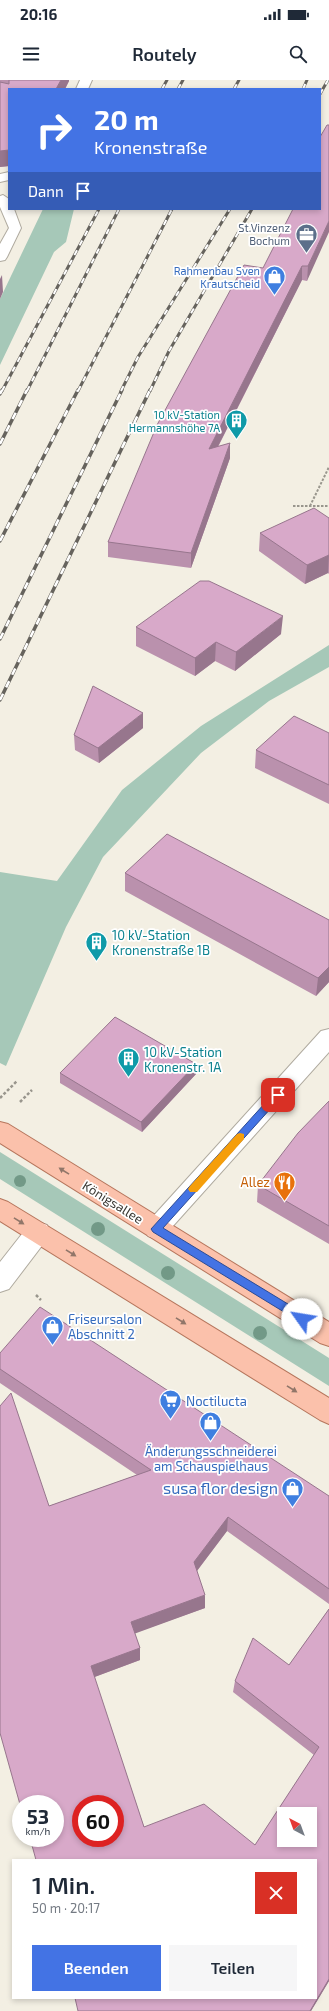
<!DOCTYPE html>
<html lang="de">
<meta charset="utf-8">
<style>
body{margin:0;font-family:"Exo 2",sans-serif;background:#f6f6f7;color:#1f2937;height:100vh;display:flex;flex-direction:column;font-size:15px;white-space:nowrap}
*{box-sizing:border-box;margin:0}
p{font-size:13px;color:#747a83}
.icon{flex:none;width:22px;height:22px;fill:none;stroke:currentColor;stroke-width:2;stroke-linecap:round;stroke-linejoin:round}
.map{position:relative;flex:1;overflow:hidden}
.drawer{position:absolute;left:12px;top:1779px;width:305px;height:140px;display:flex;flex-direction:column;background:#fff;border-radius:0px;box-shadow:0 2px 6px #0003}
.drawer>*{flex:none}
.banner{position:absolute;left:8px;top:8px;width:313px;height:122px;border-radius:0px;box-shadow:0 2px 6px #0003;background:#4373e4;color:#fff;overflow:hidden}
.needle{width:26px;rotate:319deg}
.buttons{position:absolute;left:277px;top:1727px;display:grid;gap:8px}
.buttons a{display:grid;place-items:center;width:40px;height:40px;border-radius:0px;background:#fff;box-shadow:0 2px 6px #0003;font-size:20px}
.speed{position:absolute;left:12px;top:1715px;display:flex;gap:8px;font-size:20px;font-weight:700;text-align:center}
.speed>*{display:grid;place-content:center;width:52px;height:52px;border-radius:50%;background:#fff;box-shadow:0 2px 6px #0003;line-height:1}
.speed small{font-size:10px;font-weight:400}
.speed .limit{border:6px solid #d22;background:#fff;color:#111}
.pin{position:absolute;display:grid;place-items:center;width:34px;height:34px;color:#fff;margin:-17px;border-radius:8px;box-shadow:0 2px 6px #0006}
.me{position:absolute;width:44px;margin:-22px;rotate:302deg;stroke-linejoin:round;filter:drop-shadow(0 0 3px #0008)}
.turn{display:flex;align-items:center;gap:14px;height:84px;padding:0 20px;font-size:18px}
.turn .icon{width:52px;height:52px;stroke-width:2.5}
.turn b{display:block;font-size:28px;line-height:34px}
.then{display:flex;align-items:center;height:38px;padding:0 20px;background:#0003;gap:8px;font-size:15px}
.round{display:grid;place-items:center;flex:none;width:42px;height:42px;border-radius:0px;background:#f6f6f7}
.headline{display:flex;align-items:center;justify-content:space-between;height:68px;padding:0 20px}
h1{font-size:24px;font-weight:600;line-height:30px}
.action{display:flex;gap:8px;margin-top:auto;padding:8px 20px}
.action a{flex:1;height:46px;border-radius:0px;background:#4373e4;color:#fff;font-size:16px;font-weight:600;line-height:46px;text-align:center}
.action a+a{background:#f6f6f7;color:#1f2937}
.status{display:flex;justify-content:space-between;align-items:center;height:28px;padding:0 20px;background:#fff;direction:ltr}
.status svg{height:11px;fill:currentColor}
header{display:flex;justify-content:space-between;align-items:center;height:52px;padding:0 20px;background:#fff;font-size:18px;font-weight:600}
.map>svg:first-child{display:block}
.green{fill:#a6c8b8}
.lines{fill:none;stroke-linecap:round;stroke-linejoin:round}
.service-casing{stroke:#afaa9f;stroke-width:2}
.minor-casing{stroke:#afaa9f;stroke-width:2}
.primary-casing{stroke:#b6765d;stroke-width:2}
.path-far1{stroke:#99968d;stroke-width:2;stroke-dasharray:2.5 1.5;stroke-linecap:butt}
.path{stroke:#99968d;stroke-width:2.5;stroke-dasharray:3 2;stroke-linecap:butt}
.service{fill:#fff;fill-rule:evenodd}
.minor{fill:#fff;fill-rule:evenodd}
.primary{fill:#fbc1ab;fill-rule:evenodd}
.rail-far1-casing{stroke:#66635d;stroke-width:3}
.rail-casing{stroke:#66635d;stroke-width:3.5}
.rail-far1{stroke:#fff;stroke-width:2;stroke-dasharray:5.5;stroke-linecap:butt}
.rail{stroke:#fff;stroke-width:2.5;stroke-dasharray:7;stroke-linecap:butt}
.tree{fill:#729987}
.wall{fill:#ba91ad}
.shaded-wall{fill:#97768d}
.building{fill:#d8a9c9;stroke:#97768d;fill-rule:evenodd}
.oneway{fill:#917669}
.route{fill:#4373e4;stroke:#2c4b94}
.slow{fill:#f59e0b}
.labels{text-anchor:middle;stroke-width:3.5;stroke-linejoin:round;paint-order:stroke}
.far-service-label{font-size:11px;fill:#4e5e75;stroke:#fff;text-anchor:end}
.far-shop-label{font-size:11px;fill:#366cbe;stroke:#fff;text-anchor:end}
.far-culture-label{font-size:11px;fill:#0d838f;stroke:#fff;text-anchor:end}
.culture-label{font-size:13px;fill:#0d838f;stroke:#fff;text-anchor:start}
.food-label{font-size:13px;fill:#c56008;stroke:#fff;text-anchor:end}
.street-label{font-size:13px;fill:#3a3833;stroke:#fff}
.shop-label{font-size:13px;fill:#366cbe;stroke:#fff;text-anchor:start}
.near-shop-label{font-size:16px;fill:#366cbe;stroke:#fff;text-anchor:end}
</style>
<div class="status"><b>20:16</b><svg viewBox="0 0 49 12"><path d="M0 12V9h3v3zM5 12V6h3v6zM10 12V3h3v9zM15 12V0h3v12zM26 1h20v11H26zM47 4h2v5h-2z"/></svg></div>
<header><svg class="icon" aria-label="menu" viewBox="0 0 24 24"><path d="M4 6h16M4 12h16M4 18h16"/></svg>Routely<svg class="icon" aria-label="search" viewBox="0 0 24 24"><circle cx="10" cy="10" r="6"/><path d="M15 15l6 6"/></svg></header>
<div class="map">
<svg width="329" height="1931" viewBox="0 0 329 1931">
<rect width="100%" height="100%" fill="#f3efe3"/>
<path class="green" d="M43,129H74L66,162L54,172L0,285V219Z
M329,565V587L269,621L201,673L103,777L66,847L6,986L0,983V792L57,801L122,710L201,646Z
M0,1072L329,1278V1306L0,1099Z"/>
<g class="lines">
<defs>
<path id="service" d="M3,115L9,119V129H14L21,148L7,177L5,180L0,181V164L9,148L0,127V116Z"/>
<path id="minor" d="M80,0H92L88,9H76Z
M9,92V100L0,102V94Z
M329,949V972L164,1156L156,1159L148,1156L144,1149L148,1142L321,951Z
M38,1142L47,1145L50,1152L47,1159L9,1209L0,1212V1182L29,1145Z"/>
<path id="primary" d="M0,1042L8,1044L329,1242V1266L320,1263L0,1063Z
M0,1119L8,1122L329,1318V1344L320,1340L0,1141Z"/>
</defs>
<use href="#service" class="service-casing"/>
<use href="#minor" class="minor-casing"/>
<use href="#primary" class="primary-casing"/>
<path class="path-far1" d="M293,426H329
M310,426L329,387"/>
<path class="path" d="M0,1018L17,1001
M20,1022L32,1010
M36,1215L41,1220"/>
<use href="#service" class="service"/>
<use href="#minor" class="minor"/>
<use href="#primary" class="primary"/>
<defs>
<path id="rail-far1" d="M162,9L167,0
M178,9L183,0
M234,9L239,0
M303,9L307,0
M320,14L328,0
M2,311L99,129
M27,311L119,129
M78,311L172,129
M121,311L138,277L230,129
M150,311L169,271L252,129"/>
<path id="rail" d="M0,314L2,310
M0,364L27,310
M0,461L78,310
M0,559L122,310
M0,620L150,310"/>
</defs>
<use href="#rail-far1" class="rail-far1-casing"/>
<use href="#rail" class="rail-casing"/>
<use href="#rail-far1" class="rail-far1"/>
<use href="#rail" class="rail"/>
</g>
<g class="tree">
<circle cx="20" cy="1101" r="6"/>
<circle cx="98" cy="1149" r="7"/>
<circle cx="168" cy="1193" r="7"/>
<circle cx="260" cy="1253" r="7"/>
</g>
<path class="wall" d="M0,0H69V1L65,9H9V86L0,87Z
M320,129L307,201L302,200L218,367L230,363V378L191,488L108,477V462L263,188Z
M329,438V494L328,493L305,504L259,471L260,453Z
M136,547L281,554L235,591L215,581L195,596L136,566Z
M143,648L99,683L75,670L74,655Z
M329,653V724L255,688L256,670Z
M125,793L329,840V902L316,916L125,811Z
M196,984V994L142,1052L60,1003V993Z
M329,1021V1164L257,1122L258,1105Z
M0,1273L329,1416V1524L227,1451L197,1491L205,1528L134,1553L140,1568V1580L94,1597L144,1747L255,1765L314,1675L233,1612L235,1601L289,1585L329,1529V1901L311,1931L36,1780L49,1426L137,1395L0,1303Z"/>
<path class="shaded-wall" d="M61,0H69V1L65,9H56Z
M9,70V86L0,87V71Z
M329,141V152L307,201L308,186Z
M302,186V200L209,384V369Z
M2,195L3,212L0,219V199Z
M230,363V378L191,488V473Z
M329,475L328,493L305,504L307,485Z
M283,536L281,554L235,591L236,572Z
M216,562L215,581L195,596V578Z
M143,633V648L99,683L98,668Z
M329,887V902L316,916L318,898Z
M196,984V994L142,1052L141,1042Z
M228,1437L227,1451L193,1496L194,1482Z
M205,1515V1528L131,1555V1542Z
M140,1568V1580L92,1598L91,1586Z
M329,1899V1901L311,1931H310Z"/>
<path class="building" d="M9,0H61L56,9H9V70L0,71V2L9,4Z
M327,45H329V141L308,186H302L209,369L230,363L191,473L108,462L157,345L244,185L263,188L293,129H320V57Z
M314,428L329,438V475L307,485L260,453Z
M200,501H209L283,536L236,572L216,562L195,578L136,547Z
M93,606L143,633L98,668L74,655Z
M294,636L329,653V705L256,670Z
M167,754L329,840V887L318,898L125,793Z
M115,937L196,984L141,1042L60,993Z
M329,1021V1146L258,1105L298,1053Z
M40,1227L329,1416V1509L228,1437L194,1482L205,1515L131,1542L140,1568L91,1586L144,1747L204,1724L255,1765L319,1667L235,1601L253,1558L289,1585L329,1529V1899L310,1931H78L75,1918H316V1780H36L30,1758H55V1724H21V1728L0,1653V1326L11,1313L49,1426L151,1390L0,1289V1273ZM81,1724H115V1758H81ZM284,1734H310V1760H284Z"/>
<defs><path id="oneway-solid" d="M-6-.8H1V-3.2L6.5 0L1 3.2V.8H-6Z"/></defs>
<g class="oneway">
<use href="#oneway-solid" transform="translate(64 1091) rotate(-148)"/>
<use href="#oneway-solid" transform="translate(19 1141) rotate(32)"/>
<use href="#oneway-solid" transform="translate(71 1173) rotate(32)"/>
<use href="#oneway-solid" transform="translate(181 1241) rotate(32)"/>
<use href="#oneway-solid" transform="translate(292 1309) rotate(32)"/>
</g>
<path class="route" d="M278,1011L283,1015L281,1017L163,1148L306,1235L308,1239L306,1242L302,1243L153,1152L151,1149L275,1012Z"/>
<path class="slow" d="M240,1053L244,1054V1059L197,1112H190L188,1109L190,1106L237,1054Z"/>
<defs>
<symbol id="office-pin" viewBox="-11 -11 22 30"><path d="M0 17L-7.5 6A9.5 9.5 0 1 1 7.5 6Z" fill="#5c6f8a" stroke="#fff"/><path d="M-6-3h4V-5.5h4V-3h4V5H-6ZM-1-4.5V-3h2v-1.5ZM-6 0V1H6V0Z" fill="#fff"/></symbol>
<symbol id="shop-pin" viewBox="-11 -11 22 30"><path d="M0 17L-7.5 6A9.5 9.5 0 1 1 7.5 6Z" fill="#3f7fe0" stroke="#fff"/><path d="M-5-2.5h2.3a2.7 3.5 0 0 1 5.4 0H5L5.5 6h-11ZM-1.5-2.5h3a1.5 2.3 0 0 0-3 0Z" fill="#fff"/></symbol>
<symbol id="building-pin" viewBox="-11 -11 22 30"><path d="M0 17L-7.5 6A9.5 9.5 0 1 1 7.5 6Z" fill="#0f9aa8" stroke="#fff"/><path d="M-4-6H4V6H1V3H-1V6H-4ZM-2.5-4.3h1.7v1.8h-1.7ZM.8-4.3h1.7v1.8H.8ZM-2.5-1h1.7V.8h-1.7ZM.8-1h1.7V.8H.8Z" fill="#fff"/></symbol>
<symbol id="restaurant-pin" viewBox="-11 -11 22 30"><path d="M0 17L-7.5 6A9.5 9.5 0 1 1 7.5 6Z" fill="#e8710a" stroke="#fff"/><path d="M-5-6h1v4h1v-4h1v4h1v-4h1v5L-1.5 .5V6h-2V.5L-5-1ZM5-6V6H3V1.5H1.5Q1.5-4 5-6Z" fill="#fff"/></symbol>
<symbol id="supermarket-pin" viewBox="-11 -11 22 30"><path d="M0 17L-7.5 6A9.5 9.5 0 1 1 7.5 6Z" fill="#3f7fe0" stroke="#fff"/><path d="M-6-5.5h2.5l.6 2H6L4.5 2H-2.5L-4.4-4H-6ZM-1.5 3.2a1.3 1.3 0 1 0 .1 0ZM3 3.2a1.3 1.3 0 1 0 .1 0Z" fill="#fff"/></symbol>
</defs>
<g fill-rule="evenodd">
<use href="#office-pin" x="294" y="142" width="25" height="34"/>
<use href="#shop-pin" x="262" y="184" width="25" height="34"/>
<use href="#building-pin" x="224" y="328" width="25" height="34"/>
<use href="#building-pin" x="84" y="850" width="25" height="34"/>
<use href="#building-pin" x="116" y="966" width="25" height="34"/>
<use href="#restaurant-pin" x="272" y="1090" width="25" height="34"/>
<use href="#shop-pin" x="40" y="1234" width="25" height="34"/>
<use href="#supermarket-pin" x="158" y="1308" width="25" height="34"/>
<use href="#shop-pin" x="198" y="1330" width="25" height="34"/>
<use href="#shop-pin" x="280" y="1396" width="25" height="34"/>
</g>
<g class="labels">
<g class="far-service-label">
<text x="290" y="152">St.Vinzenz<tspan x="290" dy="13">Bochum</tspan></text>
</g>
<g class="far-shop-label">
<text x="260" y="195">Rahmenbau Sven<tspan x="260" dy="13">Krautscheid</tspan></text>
</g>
<g class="far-culture-label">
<text x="220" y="339">10 kV-Station<tspan x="220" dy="13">Hermannshöhe 7A</tspan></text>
</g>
<g class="culture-label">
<text x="112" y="860">10 kV-Station<tspan x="112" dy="15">Kronenstraße 1B</tspan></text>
<text x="144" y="977">10 kV-Station<tspan x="144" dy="15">Kronenstr. 1A</tspan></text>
</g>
<g class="food-label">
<text x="270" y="1107">Allez</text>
</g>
<g class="street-label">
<text transform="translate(113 1122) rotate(32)" y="5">Königsallee</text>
</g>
<g class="shop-label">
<text x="68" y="1244">Friseursalon<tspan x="68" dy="15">Abschnitt 2</tspan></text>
<text x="186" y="1326">Noctilucta</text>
<text x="211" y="1376" text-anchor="middle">Änderungsschneiderei<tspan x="211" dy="15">am Schauspielhaus</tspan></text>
</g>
<g class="near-shop-label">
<text x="278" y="1414">susa flor design</text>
</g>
</g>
</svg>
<div class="buttons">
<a><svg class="needle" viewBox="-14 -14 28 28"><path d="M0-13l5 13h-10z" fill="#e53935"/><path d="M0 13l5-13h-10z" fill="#747a83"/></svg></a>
</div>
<div class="speed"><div>53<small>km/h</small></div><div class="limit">60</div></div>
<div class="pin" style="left:278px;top:1015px;background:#d93025"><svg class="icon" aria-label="arrive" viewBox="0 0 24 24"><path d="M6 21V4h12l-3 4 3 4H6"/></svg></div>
<svg class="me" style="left:302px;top:1239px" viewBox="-20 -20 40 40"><circle r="19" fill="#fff"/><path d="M0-13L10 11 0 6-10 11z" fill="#4373e4"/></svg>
<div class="banner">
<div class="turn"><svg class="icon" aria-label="right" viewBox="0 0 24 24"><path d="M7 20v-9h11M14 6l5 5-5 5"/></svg><div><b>20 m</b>Kronenstraße</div></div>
<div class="then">Dann<svg class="icon" aria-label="arrive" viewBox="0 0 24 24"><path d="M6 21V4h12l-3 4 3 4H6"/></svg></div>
</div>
<section class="drawer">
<div class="headline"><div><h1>1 Min.</h1><p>50 m · 20:17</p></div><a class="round" style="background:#d93025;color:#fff"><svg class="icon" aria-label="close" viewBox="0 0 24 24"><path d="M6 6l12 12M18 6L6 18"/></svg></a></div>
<div class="action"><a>Beenden</a><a>Teilen</a></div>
</section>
</div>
